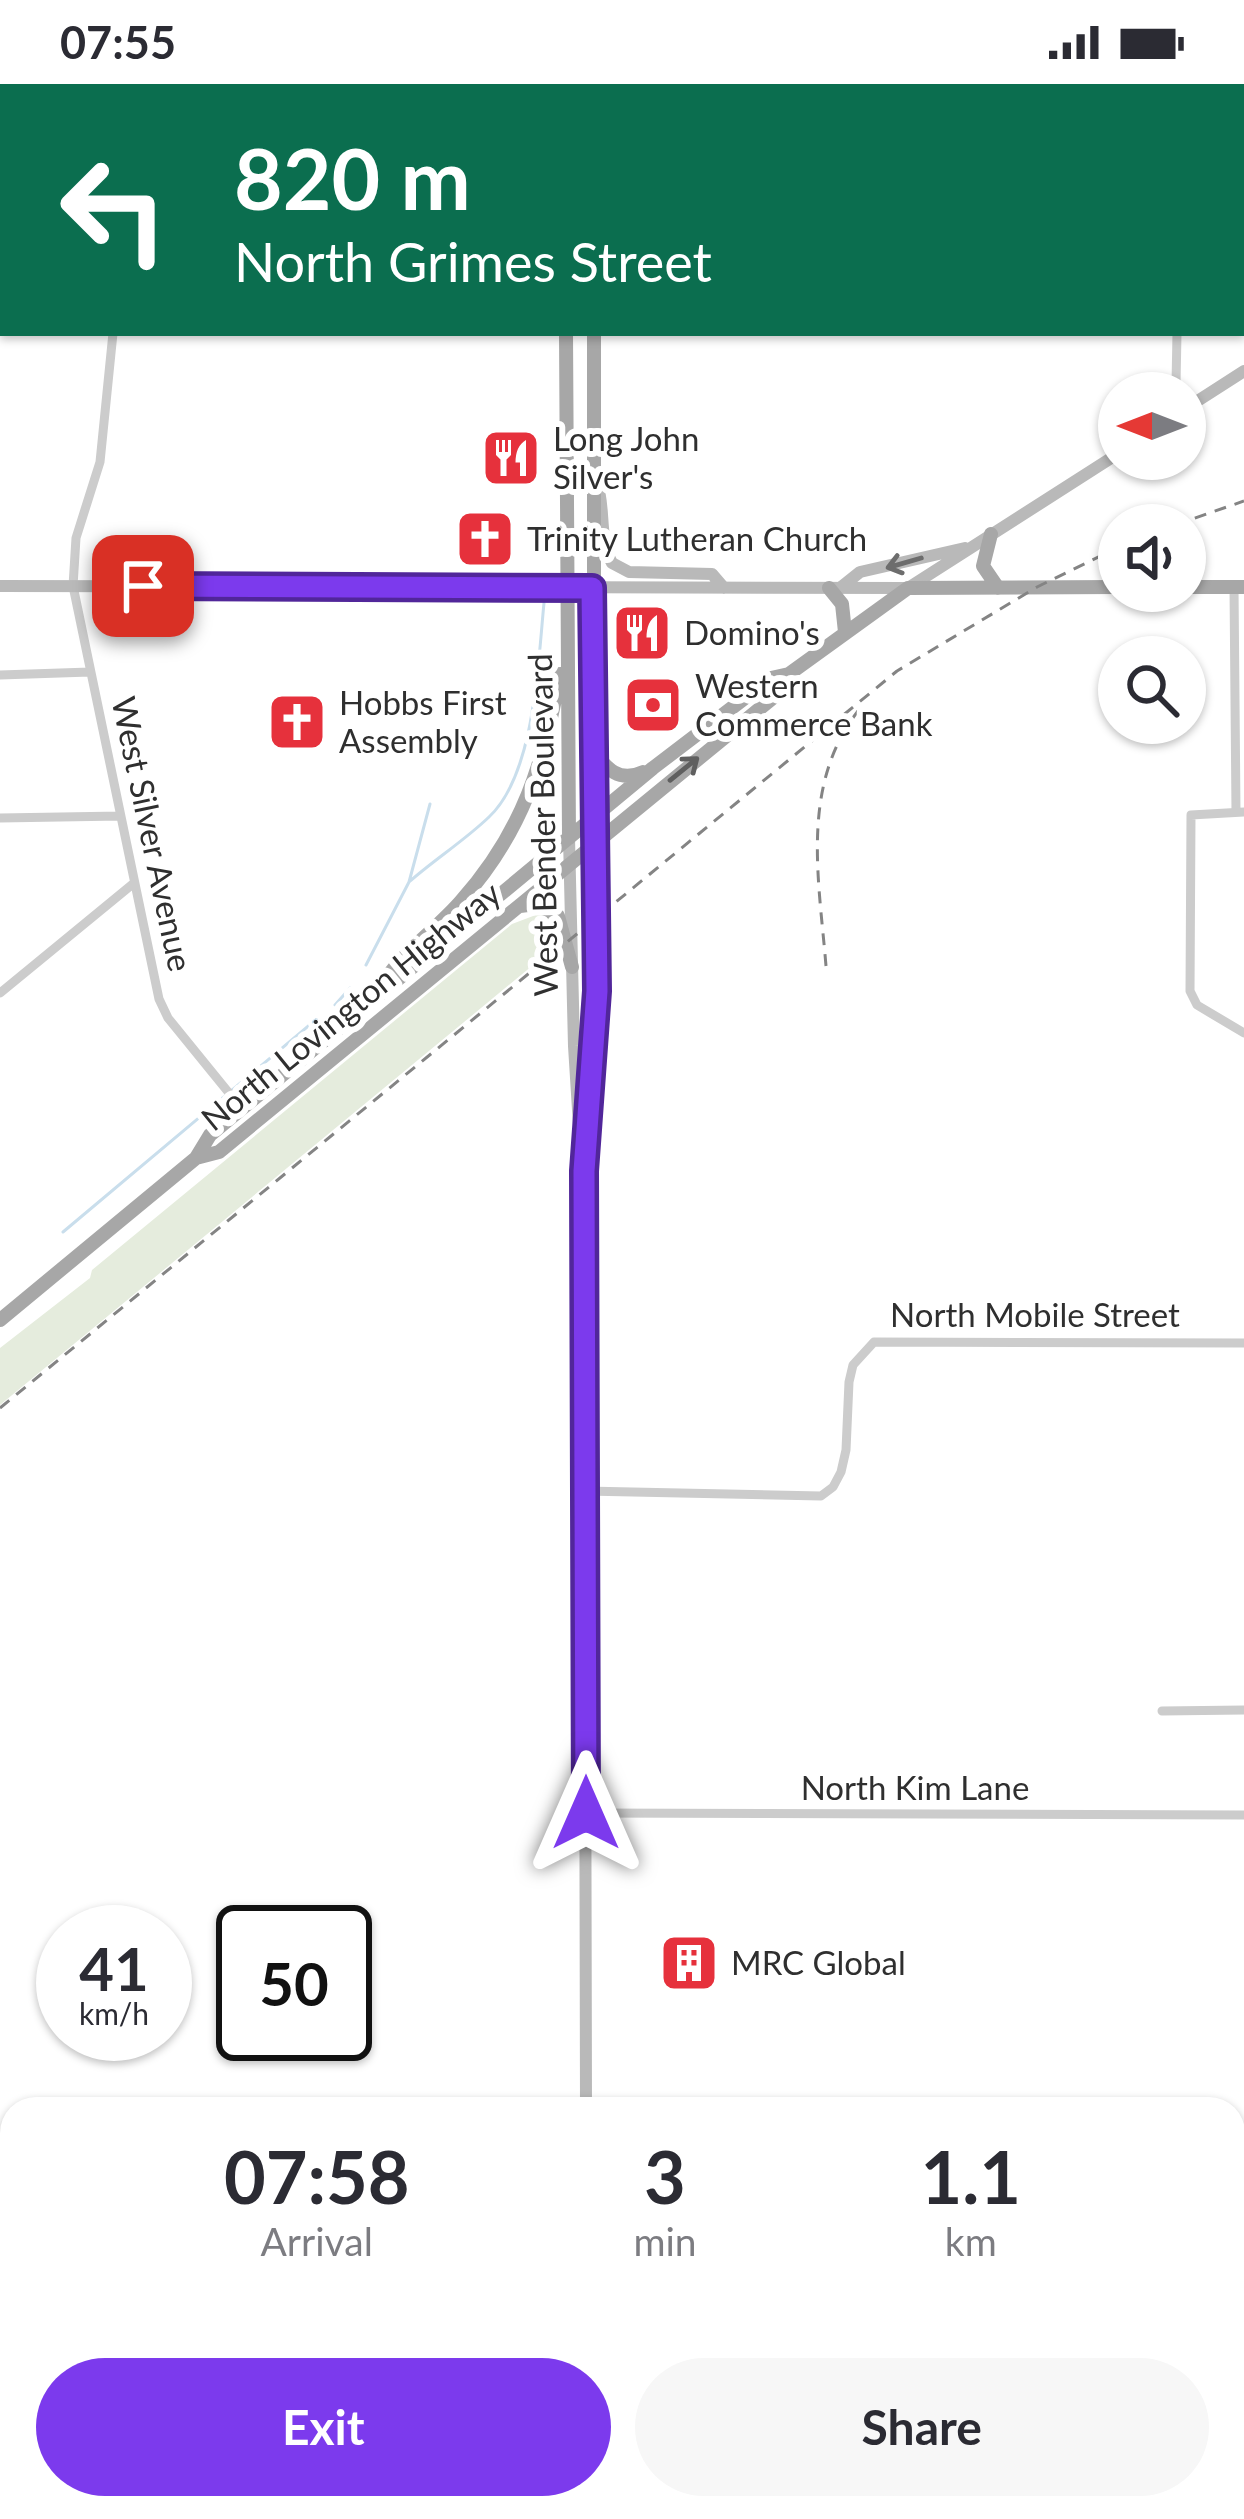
<!DOCTYPE html>
<style>
body{margin:0;font-family:Lato,sans-serif;background:#f7f7f7;color:#2b2b33;height:100vh;display:flex;flex-direction:column;font-size:45px;white-space:nowrap}
*{box-sizing:border-box;margin:0}
p{font-size:39px;color:#7c7c81}
.icon{flex:none;width:66px;height:66px;fill:none;stroke:currentColor;stroke-width:2;stroke-linecap:round;stroke-linejoin:round}
.map{position:relative;flex:1;overflow:hidden}
.sheet{position:absolute;left:0px;top:2013px;width:1245px;height:423px;display:flex;flex-direction:column;background:#fff;border-radius:36px 36px 0 0;box-shadow:0 3px 9px #0004}
.sheet>*{flex:none}
.guide{position:absolute;left:0px;top:0px;width:1245px;height:252px;box-shadow:0 3px 9px #0004;background:#0b6e4f;color:#fff;overflow:hidden}
.needle{width:78px;rotate:270deg}
.fabs{position:absolute;left:1098px;top:288px;display:grid;gap:24px}
.fabs a{display:grid;place-items:center;width:108px;height:108px;border-radius:50%;background:#fff;box-shadow:0 3px 9px #0004;font-size:60px}
.speed{position:absolute;left:36px;top:1821px;display:flex;gap:24px;font-size:60px;font-weight:700;text-align:center}
.speed>*{display:grid;place-content:center;width:156px;height:156px;border-radius:50%;background:#fff;box-shadow:0 3px 9px #0004;line-height:1}
.speed small{font-size:30px;font-weight:400}
.speed .limit{border:6px solid #111;border-radius:18px;background:#fff;color:#111}
.pin{position:absolute;display:grid;place-items:center;width:102px;height:102px;color:#fff;margin:-51px;border-radius:24px;box-shadow:0 6px 18px #0006}
.me{position:absolute;width:132px;margin:-66px;rotate:0deg;stroke-linejoin:round;filter:drop-shadow(0 0 9px #0008)}
.turn{display:flex;align-items:center;gap:42px;height:252px;padding:0 36px;font-size:54px}
.turn .icon{width:156px;height:156px;stroke-width:2.5}
.turn b{display:block;font-size:84px;line-height:102px}
.eta{display:flex;justify-content:space-evenly;align-items:center;height:204px;text-align:center}
.eta b{font-size:72px;font-weight:700;line-height:84px}
.cta{display:flex;gap:24px;margin-top:auto;padding:24px 36px}
.cta a{flex:1;height:138px;border-radius:72px;background:#7c3aed;color:#fff;font-size:48px;font-weight:700;line-height:138px;text-align:center}
.cta a+a{background:#f7f7f7;color:#2b2b33}
.status{display:flex;justify-content:space-between;align-items:center;height:84px;padding:0 60px;background:#fff;direction:ltr}
.status svg{height:33px;fill:currentColor}
.map>svg:first-child{display:block}
.green{fill:#e5ecdd}
.lines{fill:none;stroke-linecap:round;stroke-linejoin:round}
.stream{stroke:#c9deec;stroke-width:3}
.street{stroke:#ccc;stroke-width:9}
.secondary{stroke:#b9b9b9;stroke-width:12}
.primary{stroke:#a7a7a7;stroke-width:14}
.rail{stroke:#848484;stroke-width:3;stroke-dasharray:12 9;stroke-linecap:butt}
.oneway{stroke:#6d6d6d}
.oneway2{stroke:#5f5f5f}
.route-casing{stroke:#51269a;stroke-width:30}
.route{stroke:#7c3aed;stroke-width:21}
.labels{text-anchor:middle;stroke-width:12;stroke-linejoin:round;paint-order:stroke}
.poi-label{font-size:33px;fill:#2f2f2f;stroke:#fff;text-anchor:start}
.street-label{font-size:33px;fill:#2f2f2f;stroke:#fff}
</style>
<div class="status"><b>07:55</b><svg viewBox="0 0 49 12"><path d="M0 12V9h3v3zM5 12V6h3v6zM10 12V3h3v9zM15 12V0h3v12zM26 1h20v11H26zM47 4h2v5h-2z"/></svg></div>
<div class="map">
<svg width="1244" height="2435" viewBox="0 0 1244 2435">
<rect width="100%" height="100%" fill="#fff"/>
<path class="green" d="M541,829L552,833L561,858L0,1321V1264L90,1194L92,1186L512,840Z"/>
<g class="lines">
<path class="stream" d="M409,798C435,775 464,757 489,733C535,690 538,578 544,519
M366,881L409,798L430,720
M335,921L350,904
M63,1148L319,933"/>
<path class="street" d="M138,3L139,0
M273,3V0
M1122,3V0
M0,106L3,107
M113,249L100,378L76,454L73,502L159,915L168,934L242,1025
M1177,249L1176,300L1180,309
M1234,503L1236,728
M0,591L90,588
M1244,728L1191,731L1190,907L1197,921L1244,949
M0,734L121,732
M0,909L134,799
M585,1407L821,1412L833,1403L841,1388L846,1366L849,1298L853,1281L874,1258L1244,1259
M1162,1627L1244,1626
M586,1729L1244,1731"/>
<path class="secondary" d="M1185,325L1244,287
M596,395C606,422 598,454 612,479L629,488L712,490L724,504
M0,502L908,504L1119,369
M840,504L860,488L965,464
M569,754L574,962L581,1074
M586,2025L584,1087L597,907L594,759
M587,2424V2435"/>
<path class="primary" d="M565,3V0
M594,3V0
M566,249L569,754
M991,450L983,482L998,504
M1185,503H1244
M829,504L842,520L845,548
M593,667C607,685 619,699 643,688
M594,759V249
M520,822L536,820L558,832L572,883
M379,906C397,872 436,846 461,817C523,748 544,678 560,590
M196,1074L219,1068L780,608L789,590L908,504L1119,503
M0,1236L196,1074L210,1051L653,684L771,594L789,590"/>
<path class="rail" d="M1175,441L1244,417
M826,882C819,795 800,702 858,627
M0,1324L897,587L1037,503L1119,463"/>
</g>
<defs><path id="oneway-shaft" d="M-6 0H5M1.5-3L5.5 0L1.5 3" fill="none" stroke-width="1.6" stroke-linecap="round" stroke-linejoin="round" transform="scale(3)"/></defs>
<use class="oneway" href="#oneway-shaft" transform="translate(904 479) rotate(164)"/>
<use class="oneway2" href="#oneway-shaft" transform="translate(684 685) rotate(-39)"/>
<g class="lines">
<defs>
<path id="route" d="M143,502L592,504L597,907L584,1087L586,1729"/>
</defs>
<use href="#route" class="route-casing"/>
<use href="#route" class="route"/>
</g>
<defs>
<symbol id="restaurant-square" viewBox="-11 -11 22 22"><rect x="-9" y="-9" width="18" height="18" rx="4" fill="#e6313c" stroke="#fff"/><path d="M-5-6h1v4h1v-4h1v4h1v-4h1v5L-1.5 .5V6h-2V.5L-5-1ZM5-6V6H3V1.5H1.5Q1.5-4 5-6Z" fill="#fff"/></symbol>
<symbol id="church-square" viewBox="-11 -11 22 22"><rect x="-9" y="-9" width="18" height="18" rx="4" fill="#e6313c" stroke="#fff"/><path d="M-1.2-6h2.4v3.5h3.3v2.4h-3.3V6h-2.4V-.1h-3.3v-2.4h3.3Z" fill="#fff"/></symbol>
<symbol id="bank-square" viewBox="-11 -11 22 22"><rect x="-9" y="-9" width="18" height="18" rx="4" fill="#e6313c" stroke="#fff"/><path d="M-6-4H6V4H-6ZM0-2.3a2.3 2.3 0 1 0 0 4.6a2.3 2.3 0 1 0 0-4.6Z" fill="#fff"/></symbol>
<symbol id="building-square" viewBox="-11 -11 22 22"><rect x="-9" y="-9" width="18" height="18" rx="4" fill="#e6313c" stroke="#fff"/><path d="M-4-6H4V6H1V3H-1V6H-4ZM-2.5-4.3h1.7v1.8h-1.7ZM.8-4.3h1.7v1.8H.8ZM-2.5-1h1.7V.8h-1.7ZM.8-1h1.7V.8H.8Z" fill="#fff"/></symbol>
</defs>
<g fill-rule="evenodd">
<use href="#restaurant-square" x="478" y="341" width="66" height="66"/>
<use href="#church-square" x="452" y="422" width="66" height="66"/>
<use href="#restaurant-square" x="609" y="516" width="66" height="66"/>
<use href="#bank-square" x="620" y="588" width="66" height="66"/>
<use href="#church-square" x="264" y="605" width="66" height="66"/>
<use href="#building-square" x="656" y="1846" width="66" height="66"/>
</g>
<g class="labels">
<g class="poi-label">
<text x="553" y="367">Long John<tspan x="553" dy="38">Silver's</tspan></text>
<text x="527" y="467">Trinity Lutheran Church</text>
<text x="684" y="561">Domino's</text>
<text x="695" y="614">Western<tspan x="695" dy="38">Commerce Bank</tspan></text>
<text x="339" y="631">Hobbs First<tspan x="339" dy="38">Assembly</tspan></text>
<text x="731" y="1891">MRC Global</text>
</g>
<g class="street-label">
<text transform="translate(543 741) rotate(-91)" y="12">West Bender Boulevard</text>
<text transform="translate(152 750) rotate(78)" y="12">West Silver Avenue</text>
<text transform="translate(351 922) rotate(-39)" y="12">North Lovington Highway</text>
<text x="1035" y="1243">North Mobile Street</text>
<text x="915" y="1716">North Kim Lane</text>
</g>
</g>
</svg>
<div class="fabs">
<a><svg class="needle" viewBox="-14 -14 28 28"><path d="M0-13l5 13h-10z" fill="#e53935"/><path d="M0 13l5-13h-10z" fill="#7c7c81"/></svg></a>
<a><svg class="icon" aria-label="sound" viewBox="0 0 24 24"><path d="M4 9h4l5-4v14l-5-4H4zM17 9q2 3 0 6"/></svg></a>
<a><svg class="icon" aria-label="search" viewBox="0 0 24 24"><circle cx="10" cy="10" r="6"/><path d="M15 15l6 6"/></svg></a>
</div>
<div class="speed"><div>41<small>km/h</small></div><div class="limit">50</div></div>
<div class="pin" style="left:143px;top:502px;background:#d93025"><svg class="icon" aria-label="arrive" viewBox="0 0 24 24"><path d="M6 21V4h12l-3 4 3 4H6"/></svg></div>
<svg class="me" style="left:586px;top:1729px" viewBox="-20 -20 40 40"><path d="M0-17L14 15 0 8-14 15z" fill="#7c3aed" stroke="#fff" stroke-width="4"/></svg>
<div class="guide">
<div class="turn"><svg class="icon" aria-label="left" viewBox="0 0 24 24"><path d="M17 20v-9H6M10 6l-5 5 5 5"/></svg><div><b>820 m</b>North Grimes Street</div></div>
</div>
<section class="sheet">
<div class="eta">
<div><b>07:58</b><p>Arrival</p></div>
<div><b>3</b><p>min</p></div>
<div><b>1.1</b><p>km</p></div>
</div>
<div class="cta"><a>Exit</a><a>Share</a></div>
</section>
</div>
